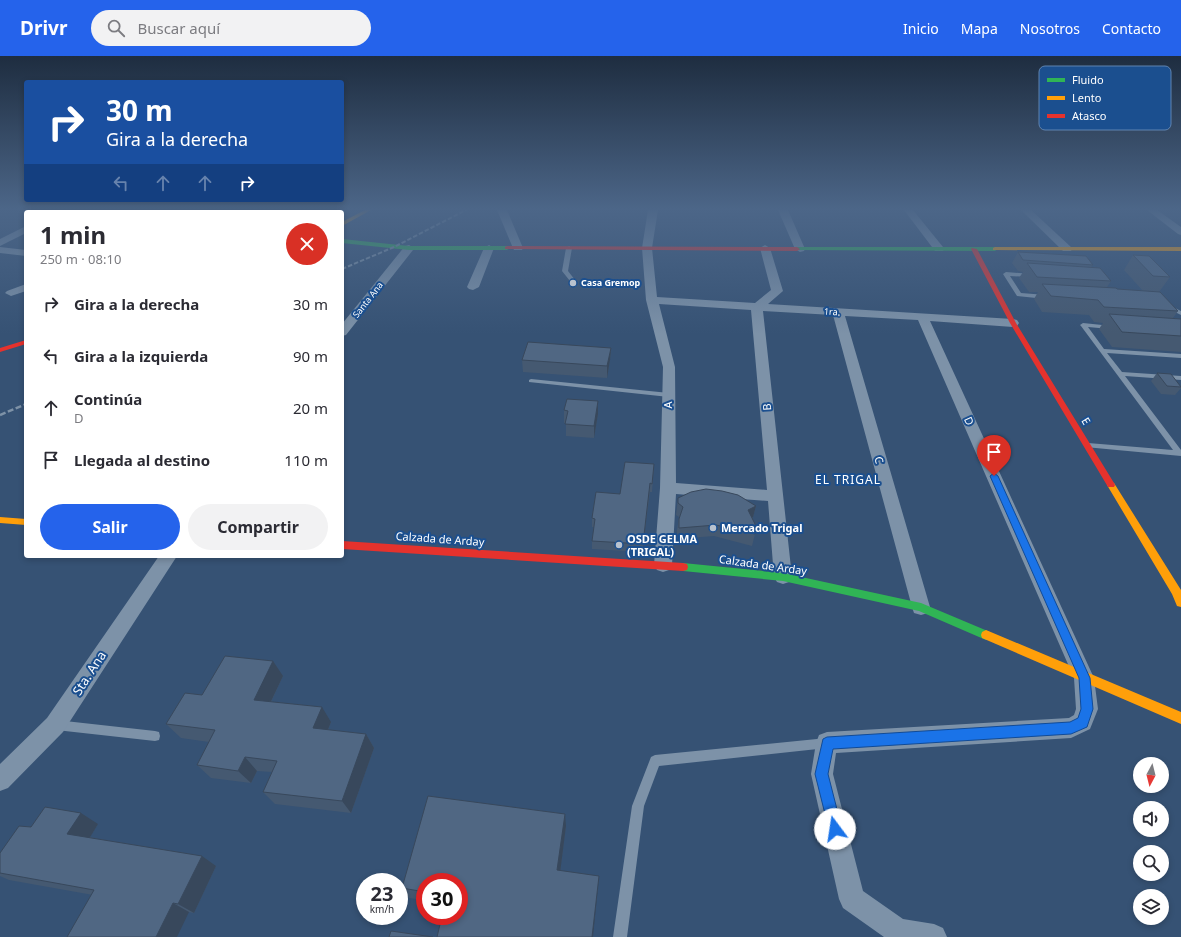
<!DOCTYPE html>
<html lang="es">
<meta charset="utf-8">
<style>
body{margin:0;font-family:"Noto Sans",sans-serif;background:#f2f2f3;color:#2b2b33;height:100vh;display:flex;flex-direction:column;font-size:15px;white-space:nowrap}
*{box-sizing:border-box;margin:0}
p{font-size:13px;color:#7c7c81}
.icon{flex:none;width:22px;height:22px;fill:none;stroke:currentColor;stroke-width:2;stroke-linecap:round;stroke-linejoin:round}
.map{position:relative;flex:1;overflow:hidden}
.panel{position:absolute;left:24px;top:154px;width:320px;height:348px;display:flex;flex-direction:column;background:#fff;border-radius:4px;box-shadow:0 2px 6px #0003}
.panel>*{flex:none}
.top-card{position:absolute;left:24px;top:24px;width:320px;height:122px;border-radius:4px;box-shadow:0 2px 6px #0003;background:#1a4fa0;color:#fff;overflow:hidden}
.needle{width:26px;rotate:187deg}
.tools{position:absolute;left:1133px;top:701px;display:grid;gap:8px}
.tools a{display:grid;place-items:center;width:36px;height:36px;border-radius:50%;background:#fff;box-shadow:0 2px 6px #0003;font-size:20px}
.speed{position:absolute;left:356px;top:817px;display:flex;gap:8px;font-size:20px;font-weight:700;text-align:center}
.speed>*{display:grid;place-content:center;width:52px;height:52px;border-radius:50%;background:#fff;box-shadow:0 2px 6px #0003;line-height:1}
.speed small{font-size:10px;font-weight:400}
.speed .limit{border:6px solid #d22;background:#fff;color:#111}
.pin{position:absolute;display:grid;place-items:center;width:34px;height:34px;color:#fff;margin:-41px -17px;border-radius:50% 50% 50% 0;rotate:-45deg;box-shadow:0 0 4px #0007}
.pin .icon{rotate:45deg}
.me{position:absolute;width:44px;margin:-22px;rotate:346deg;stroke-linejoin:round;filter:drop-shadow(0 0 3px #0008)}
.turn{display:flex;align-items:center;gap:14px;height:84px;padding:0 16px;font-size:18px}
.turn .icon{width:52px;height:52px;stroke-width:2.5}
.turn b{display:block;font-size:28px;line-height:34px}
.lanes{display:flex;align-items:center;height:38px;padding:0 16px;background:#0003;justify-content:center;gap:20px;direction:ltr}
.lanes .off{opacity:.35}
.round{display:grid;place-items:center;flex:none;width:42px;height:42px;border-radius:21px;background:#f2f2f3}
.overview{display:flex;align-items:center;justify-content:space-between;height:68px;padding:0 16px}
h1{font-size:24px;font-weight:700;line-height:30px}
.button{display:flex;gap:8px;margin-top:auto;padding:8px 16px}
.button a{flex:1;height:46px;border-radius:24px;background:#2563eb;color:#fff;font-size:16px;font-weight:700;line-height:46px;text-align:center}
.button a+a{background:#f2f2f3;color:#2b2b33}
ul{padding:0;list-style:none}
li{display:flex;align-items:center;gap:12px;height:52px;padding:0 16px}
li div{flex:1}
li b{display:block;font-size:15px}
li em{font-style:normal}
header{display:flex;align-items:center;gap:24px;box-sizing:border-box;height:56px;padding:0 20px;background:#2563eb;color:#fff}
header strong{font-size:19px}
nav{display:flex;gap:22px;margin-inline-start:auto;font-size:14px}
.search{width:280px;height:36px;background:#f2f2f3;display:flex;align-items:center;gap:10px;box-sizing:border-box;padding:0 14px;border-radius:22px;color:#7c7c81;font-size:15px}
.map>svg:first-child{display:block}
.lines{fill:none;stroke-linecap:round;stroke-linejoin:round}
.lane{fill:#7d92a8;fill-rule:evenodd}
.street{fill:#7d92a8;fill-rule:evenodd}
.fast{fill:#30b455;fill-rule:evenodd}
.slow{fill:#ff9f0a;fill-rule:evenodd}
.jam{fill:#e5322d;fill-rule:evenodd}
.rail-far1{stroke:#7e92a7;stroke-width:2;stroke-dasharray:4.5 2;stroke-linecap:butt}
.rail{stroke:#7e92a7;stroke-width:2.5;stroke-dasharray:6 2.5;stroke-linecap:butt}
.wall{fill:#455971}
.shaded-wall{fill:#38485c}
.building{fill:#506783;stroke:#38485c}
.route{fill:#1a73e8;stroke:#114b97}
.poi-dot{fill:#b9c2ce;stroke:#1b4f8f;stroke-width:1.5}
.labels{text-anchor:middle;stroke-width:4;stroke-linejoin:round;paint-order:stroke}
.far-poi-label{font-size:9px;font-weight:bold;fill:#fff;stroke:#1b4f8f;text-anchor:start}
.far-street-label{font-size:9px;fill:#fff;stroke:#1b4f8f}
.street-label{font-size:11px;fill:#fff;stroke:#1b4f8f}
.poi-label{font-size:11px;font-weight:bold;fill:#fff;stroke:#1b4f8f;text-anchor:start}
.neighbourhood-label{font-size:12px;letter-spacing:1px;fill:#fff;stroke:#1b4f8f}
.near-street-label{font-size:13px;fill:#fff;stroke:#1b4f8f}
.key{fill:#1b4f8f;stroke:#5f84b1;stroke-width:1}
.key-label{font-size:11px;fill:#fff}
</style>
<header>
<strong>Drivr</strong>
<div class="search"><svg class="icon" aria-label="search" viewBox="0 0 24 24"><circle cx="10" cy="10" r="6"/><path d="M15 15l6 6"/></svg>Buscar aquí</div>
<nav><a>Inicio</a><a>Mapa</a><a>Nosotros</a><a>Contacto</a></nav>
</header>
<div class="map">
<svg width="1181" height="881" viewBox="0 0 1181 881">
<rect width="100%" height="100%" fill="#365274"/>
<g class="lines">
<path class="lane" d="M569,190L572,192L568,215L575,224L572,226L570,225L562,215L566,192Z
M1006,216L1033,218L1034,219L1031,221L1010,220L1021,237L1046,239L1049,241L1046,243L1017,240L1003,218Z
M1167,248L1181,255V259L1165,251L1164,250Z
M1083,267L1112,270L1113,271L1110,273L1088,271L1104,293L1181,298V302L1107,297L1122,316L1181,320V324L1125,320L1181,394V400L1085,391L1084,389L1085,387H1088L1173,394L1081,270L1080,269Z
M531,323L669,337L672,339L669,341L529,326V324Z
M56,664L155,675L159,676L160,680L159,684L155,685L56,674L52,673L51,669L52,665Z
M827,682L831,683L832,687L831,691L827,692L659,710L644,750L627,881H613L632,750L651,701L655,699Z"/>
<path class="street" d="M56,154H66L65,156H54Z
M123,154H151L153,156H124Z
M196,154H207L206,156H194Z
M497,154H507L523,192L522,194H514L513,192Z
M648,154H658L652,192L657,241L755,247L771,234L760,192L765,189L770,192L783,235L768,248L1013,263L1017,264L1019,267L1017,270L1013,271L930,265L1094,622L1098,653L1090,673L1071,682L836,697L833,718L863,835L903,863L934,868L943,872L947,881H884L843,852L839,843L811,718L816,687L819,679L827,676L1069,662L1074,659L1076,653L1074,622L918,264L845,260L930,551L928,557L921,559L914,557L912,551L833,259L763,255L792,521L789,526L783,528L777,526L774,521L768,445L676,438L672,509L669,514L663,516L657,514L654,509L660,432L663,311L646,244L642,192ZM659,248L751,254L767,434L676,427L675,311Z
M778,154H788L805,193L804,195L800,196L795,193Z
M904,154H913L943,191L944,193L943,195H935Z
M1021,154H1031L1071,191L1072,193L1071,195H1063Z
M1147,154H1157L1181,171V179L1178,178Z
M26,170V177L0,190V183Z
M409,189L414,192L413,194L346,279L342,280V268L405,190Z
M489,189L494,192L479,231L473,234L469,233L467,231L484,192Z
M0,191L26,194V200L0,197Z
M26,228V235L11,240L5,237L7,235Z
M159,500H177L63,676L8,732L0,735V708L47,662Z"/>
<path class="fast" d="M342,183L409,190H507L510,192L507,194H409L342,187Z
M797,191H995L998,193L995,195L795,194V192Z
M683,507L783,517L921,547L990,576L991,579L990,582L986,584L919,555L783,525L683,515L679,514L678,511L679,508Z"/>
<path class="slow" d="M365,154H371L342,170V166Z
M995,191H1181V195L993,194V192Z
M1111,426L1114,427L1181,534V551L1177,550L1172,538L1107,429Z
M0,461L26,463V469L0,467Z
M986,574L1181,656V668L982,582L981,579L982,576Z"/>
<path class="jam" d="M507,190L797,191L800,193L797,195L505,193V191Z
M972,192L977,193L1016,267L1114,427L1115,429L1114,431H1108L1010,267L971,193Z
M26,284V288L0,296V292Z
M342,485L683,507L687,508L688,511L687,514L683,515L342,493Z"/>
<path class="rail-far1" d="M342,213L394,191L466,154"/>
<path class="rail" d="M0,359L26,348"/>
</g>
<path class="wall" d="M1018,196L1093,209L1091,211L1111,225L1107,231L1117,233L1143,235L1124,214L1133,199L1170,221L1159,236L1178,255L1173,262L1181,263V296L1112,291L1099,273L1103,267L1094,266L1089,259L1042,256L1034,243L1038,236H1029L1019,222L1023,216L1018,215L1012,207Z
M611,292L610,304L607,322L523,316L522,304Z
M1157,317L1181,330V332L1175,339L1161,338L1151,325Z
M564,354L598,358L594,382L566,380V367H564Z
M654,408L652,436H650L642,496L592,493V485L594,471H592V462Z
M678,442L756,450L753,461L752,462L755,478L752,490L714,480L677,483V474L679,461L676,459Z
M283,620L271,646L331,666L328,674L366,678L374,692L351,757L275,748L263,736L272,716L257,715L251,727L211,722L197,709L209,686L181,682L166,668L202,639Z
M98,768L90,781L216,810L194,857L9,824L0,820V797Z
M566,770L560,815L598,830L459,826H425V844L409,842L402,832Z"/>
<path class="shaded-wall" d="M611,292L610,304L607,322V310Z
M598,345V358L594,382V370Z
M756,450L753,461L745,465L748,454Z
M273,605L283,620L265,658L254,644Z
M322,651L331,666L323,686L313,672Z
M366,678L374,692L351,757L342,745Z
M245,701L257,715L251,727L238,715Z
M81,757L98,768L86,788L67,778Z
M565,758L566,770L559,825L557,814Z
M202,800L216,810L194,857L178,848Z
M599,820L598,830L593,881H592Z
M173,847L189,856L177,881H156Z"/>
<path class="building" d="M1018,196L1086,200L1093,209L1023,204Z
M1133,199L1149,200L1170,221L1153,220Z
M1027,207L1100,212L1111,225L1037,221Z
M1042,228L1116,232L1117,233L1160,236L1178,255L1104,251L1098,244L1051,240Z
M1109,258L1181,263V280L1122,276Z
M528,286L611,292L607,310L522,304Z
M1157,317L1171,318L1181,331L1167,330Z
M567,343L598,345L594,370L565,368L568,355L564,354Z
M625,406L654,408L652,428L650,427L643,488L592,485L595,463L592,462L596,436L620,438Z
M706,433L722,435L738,439L756,450L748,454L755,468V478L716,469L679,472V463L683,451L678,447V442L691,436Z
M225,600L273,605L254,644L322,651L313,672L366,678L342,745L263,736L277,705L245,701L238,715L197,709L215,674L166,668L185,637L202,639Z
M428,740L565,758L557,814L599,820L592,881H437L442,860H459V826H425V836L402,832Z
M45,751L81,757L67,778L202,800L178,848L173,847L156,881H67L94,834L0,817V797L19,770L31,771Z
M391,875L433,881H389Z"/>
<linearGradient id="sky" x2="0" y2="1"><stop stop-color="#1e2d40"/><stop offset="0.55" stop-color="#4c6688"/><stop offset="1" stop-color="#4c6688" stop-opacity="0"/></linearGradient>
<rect width="1181" height="278" fill="url(#sky)"/>
<path class="route" d="M994,417L998,420L1090,622L1093,653L1087,671L1071,678L833,693L828,718L842,773L840,778L835,780L830,778L815,718L823,683L827,681L1070,666L1078,662L1081,653L1079,622L990,420Z"/>
<g class="poi-dot">
<circle cx="573" cy="227" r="4"/>
<circle cx="713" cy="472" r="4"/>
<circle cx="619" cy="489" r="4"/>
</g>
<g class="labels">
<g class="far-poi-label">
<text x="581" y="230">Casa Gremop</text>
</g>
<g class="far-street-label">
<text transform="translate(368 244) rotate(-52)" y="3">Santa Ana</text>
<text transform="translate(832 256) rotate(4)" y="3">1ra.</text>
</g>
<g class="street-label">
<text transform="translate(668 349) rotate(-90)" y="4">A</text>
<text transform="translate(767 351) rotate(-95)" y="4">B</text>
<text transform="translate(969 365) rotate(66)" y="4">D</text>
<text transform="translate(1086 365) rotate(59)" y="4">E</text>
<text transform="translate(879 404) rotate(74)" y="4">C</text>
<text transform="translate(440 483) rotate(4)" y="4">Calzada de Arday</text>
<text transform="translate(763 509) rotate(8)" y="4">Calzada de Arday</text>
</g>
<g class="poi-label">
<text x="721" y="476">Mercado Trigal</text>
<text x="627" y="487">OSDE GELMA<tspan x="627" dy="13">(TRIGAL)</tspan></text>
</g>
<g class="neighbourhood-label">
<text x="848" y="428">EL TRIGAL</text>
</g>
<g class="near-street-label">
<text transform="translate(89 617) rotate(-57)" y="5">Sta. Ana</text>
</g>
</g>
<rect x="1039" y="10" width="132" height="64" rx="6" class="key"/>
<rect x="1047" y="22" width="18" height="4" fill="#30b455"/>
<rect x="1047" y="40" width="18" height="4" fill="#ff9f0a"/>
<rect x="1047" y="58" width="18" height="4" fill="#e5322d"/>
<g class="key-label">
<text x="1072" y="28">Fluido</text>
<text x="1072" y="46">Lento</text>
<text x="1072" y="64">Atasco</text>
</g>
</svg>
<div class="tools">
<a><svg class="needle" viewBox="-14 -14 28 28"><path d="M0-13l5 13h-10z" fill="#e53935"/><path d="M0 13l5-13h-10z" fill="#7c7c81"/></svg></a>
<a><svg class="icon" aria-label="sound" viewBox="0 0 24 24"><path d="M4 9h4l5-4v14l-5-4H4zM17 9q2 3 0 6"/></svg></a>
<a><svg class="icon" aria-label="search" viewBox="0 0 24 24"><circle cx="10" cy="10" r="6"/><path d="M15 15l6 6"/></svg></a>
<a><svg class="icon" aria-label="layers" viewBox="0 0 24 24"><path d="M12 4l9 5-9 5-9-5zM3 14l9 5 9-5"/></svg></a>
</div>
<div class="speed"><div>23<small>km/h</small></div><div class="limit">30</div></div>
<div class="pin" style="left:994px;top:420px;background:#d93025"><svg class="icon" aria-label="arrive" viewBox="0 0 24 24"><path d="M6 21V4h12l-3 4 3 4H6"/></svg></div>
<svg class="me" style="left:835px;top:773px" viewBox="-20 -20 40 40"><circle r="19" fill="#fff"/><path d="M0-13L10 11 0 6-10 11z" fill="#1a73e8"/></svg>
<div class="top-card">
<div class="turn"><svg class="icon" aria-label="right" viewBox="0 0 24 24"><path d="M7 20v-9h11M14 6l5 5-5 5"/></svg><div><b>30 m</b>Gira a la derecha</div></div>
<div class="lanes"><svg class="icon off" aria-label="left" viewBox="0 0 24 24"><path d="M17 20v-9H6M10 6l-5 5 5 5"/></svg><svg class="icon off" aria-label="ahead" viewBox="0 0 24 24"><path d="M12 20V5M6 11l6-6 6 6"/></svg><svg class="icon off" aria-label="ahead" viewBox="0 0 24 24"><path d="M12 20V5M6 11l6-6 6 6"/></svg><svg class="icon" aria-label="right" viewBox="0 0 24 24"><path d="M7 20v-9h11M14 6l5 5-5 5"/></svg></div>
</div>
<section class="panel">
<div class="overview"><div><h1>1 min</h1><p>250 m · 08:10</p></div><a class="round" style="background:#d93025;color:#fff"><svg class="icon" aria-label="close" viewBox="0 0 24 24"><path d="M6 6l12 12M18 6L6 18"/></svg></a></div>
<ul>
<li><svg class="icon" aria-label="right" viewBox="0 0 24 24"><path d="M7 20v-9h11M14 6l5 5-5 5"/></svg><div><b>Gira a la derecha</b></div><em>30 m</em></li>
<li><svg class="icon" aria-label="left" viewBox="0 0 24 24"><path d="M17 20v-9H6M10 6l-5 5 5 5"/></svg><div><b>Gira a la izquierda</b></div><em>90 m</em></li>
<li><svg class="icon" aria-label="ahead" viewBox="0 0 24 24"><path d="M12 20V5M6 11l6-6 6 6"/></svg><div><b>Continúa</b><p>D</p></div><em>20 m</em></li>
<li><svg class="icon" aria-label="arrive" viewBox="0 0 24 24"><path d="M6 21V4h12l-3 4 3 4H6"/></svg><div><b>Llegada al destino</b></div><em>110 m</em></li>
</ul>
<div class="button"><a>Salir</a><a>Compartir</a></div>
</section>
</div>
